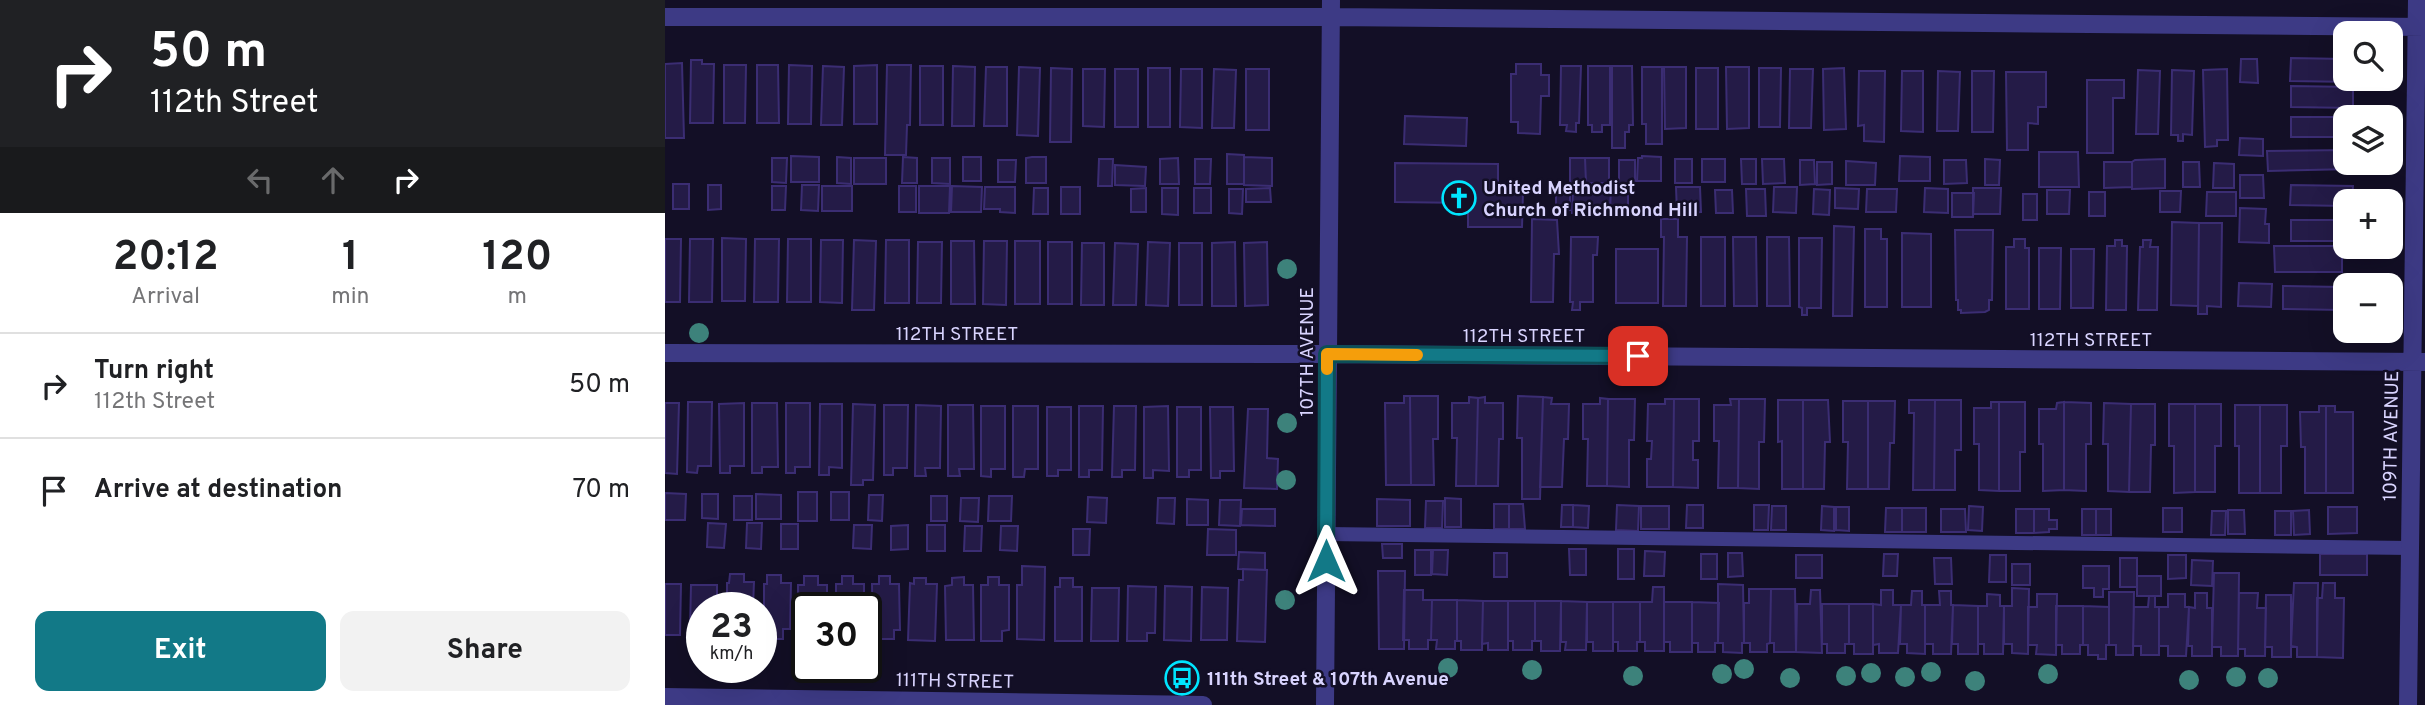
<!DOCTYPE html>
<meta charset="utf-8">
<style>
body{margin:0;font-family:Overpass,sans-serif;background:#f2f2f2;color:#202124;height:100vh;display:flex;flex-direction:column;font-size:26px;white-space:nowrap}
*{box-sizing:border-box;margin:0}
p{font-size:23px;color:#757577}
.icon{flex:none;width:38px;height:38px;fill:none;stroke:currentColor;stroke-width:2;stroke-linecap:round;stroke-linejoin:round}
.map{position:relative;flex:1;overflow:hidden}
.drawer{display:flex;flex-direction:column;background:#fff;width:665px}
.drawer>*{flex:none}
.top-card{background:#202124;color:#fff;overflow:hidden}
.tools{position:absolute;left:1668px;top:21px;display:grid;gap:14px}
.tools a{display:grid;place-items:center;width:70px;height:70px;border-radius:14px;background:#fff;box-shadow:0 7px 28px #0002;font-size:35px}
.speed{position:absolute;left:21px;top:592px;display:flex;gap:14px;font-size:35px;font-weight:700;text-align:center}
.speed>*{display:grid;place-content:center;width:91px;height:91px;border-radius:50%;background:#fff;box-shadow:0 7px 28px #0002;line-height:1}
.speed small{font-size:18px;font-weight:400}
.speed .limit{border:4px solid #111;border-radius:10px;background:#fff;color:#111}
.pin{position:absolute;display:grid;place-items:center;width:60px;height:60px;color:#fff;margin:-30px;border-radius:14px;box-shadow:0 4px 10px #0006}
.me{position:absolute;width:77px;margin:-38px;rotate:0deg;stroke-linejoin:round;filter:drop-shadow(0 0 5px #0008)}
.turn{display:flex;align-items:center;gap:24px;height:147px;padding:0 35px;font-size:32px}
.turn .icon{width:91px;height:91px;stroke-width:2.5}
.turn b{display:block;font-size:49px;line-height:60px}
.lanes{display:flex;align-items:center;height:66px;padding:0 35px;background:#0003;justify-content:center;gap:35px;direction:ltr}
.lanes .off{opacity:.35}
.eta{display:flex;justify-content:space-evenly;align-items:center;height:119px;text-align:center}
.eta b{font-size:42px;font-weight:700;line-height:49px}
.action{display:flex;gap:14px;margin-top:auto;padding:14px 35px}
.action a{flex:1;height:80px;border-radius:14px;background:#127987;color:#fff;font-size:28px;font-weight:700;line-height:80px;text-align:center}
.action a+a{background:#f2f2f2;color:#202124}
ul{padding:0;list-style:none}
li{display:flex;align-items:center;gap:21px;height:105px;padding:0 35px;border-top:2px solid #e0e0e0}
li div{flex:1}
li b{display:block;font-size:26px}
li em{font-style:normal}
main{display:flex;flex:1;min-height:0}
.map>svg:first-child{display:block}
.building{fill:#241b47;stroke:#3b2d73;stroke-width:2}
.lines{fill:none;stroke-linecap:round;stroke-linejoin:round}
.lane{stroke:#3d3a85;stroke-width:14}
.street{stroke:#3d3a85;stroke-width:18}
.tree{fill:#3d827b}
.route-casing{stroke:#0c4f58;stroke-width:18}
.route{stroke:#127987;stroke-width:12}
.slow{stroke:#f59e0b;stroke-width:12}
.labels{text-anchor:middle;stroke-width:5;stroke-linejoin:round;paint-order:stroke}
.poi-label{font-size:19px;font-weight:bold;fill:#d9d4ff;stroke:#130f26;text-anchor:start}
.street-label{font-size:19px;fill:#d9d4ff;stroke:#130f26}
</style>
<main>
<section class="drawer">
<div class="top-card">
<div class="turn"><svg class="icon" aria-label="right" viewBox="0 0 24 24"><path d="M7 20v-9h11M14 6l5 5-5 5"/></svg><div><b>50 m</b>112th Street</div></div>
<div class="lanes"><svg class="icon off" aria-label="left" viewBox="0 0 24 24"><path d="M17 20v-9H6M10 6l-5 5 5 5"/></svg><svg class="icon off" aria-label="ahead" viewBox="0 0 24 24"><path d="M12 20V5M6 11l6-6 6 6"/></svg><svg class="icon" aria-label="right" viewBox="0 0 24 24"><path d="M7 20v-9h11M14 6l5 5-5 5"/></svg></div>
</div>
<div class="eta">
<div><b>20:12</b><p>Arrival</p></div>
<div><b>1</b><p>min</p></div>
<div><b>120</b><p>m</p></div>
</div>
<ul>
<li><svg class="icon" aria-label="right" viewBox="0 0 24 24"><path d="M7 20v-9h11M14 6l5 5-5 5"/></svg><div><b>Turn right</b><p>112th Street</p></div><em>50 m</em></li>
<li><svg class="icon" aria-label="arrive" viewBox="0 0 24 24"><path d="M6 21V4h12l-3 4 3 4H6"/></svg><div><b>Arrive at destination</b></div><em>70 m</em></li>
</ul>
<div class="action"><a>Exit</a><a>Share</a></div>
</section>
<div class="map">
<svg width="1760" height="705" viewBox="0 0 1760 705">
<rect width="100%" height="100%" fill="#130f26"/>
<path class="building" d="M1626,58L1680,59V79H1688V82L1625,81Z
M1576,59H1592L1593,83L1575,82Z
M26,60H37V64H49L48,123H25Z
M17,63L19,138H0V64Z
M851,64H876V75H884V96H876L875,134L853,133V122H846V74H851Z
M59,65H81L80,123H59Z
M92,65H113L114,123H92Z
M124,65L147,66L146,124H123Z
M212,65V124H189V66Z
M222,65H246L245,125H242L241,155H220Z
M158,66L179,67L177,125H156Z
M255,66H278V125H255Z
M288,66L310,67L309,126H287Z
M896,66H916L914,123H911V132L901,131L902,125H895Z
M923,66H945V125H937V132H927V125H923Z
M947,66H967L968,125H964V132H960V148H947Z
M321,67H342V126H319Z
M354,67L375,68L373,136L352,135Z
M977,67H997V144H981V124H977Z
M999,67H1021V128L1000,129Z
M1061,67H1084V128L1062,129Z
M386,68L407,69L406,142H385Z
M483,68H505V127H483Z
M1031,68H1053V129H1031Z
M1094,68H1116L1115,127H1094Z
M1179,68L1181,129L1159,130L1158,69Z
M418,69H440L439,127L418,126Z
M450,69H473V127H450Z
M516,69H537V128L515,127Z
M549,69L571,70L569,128H547Z
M581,69H604V130H581Z
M1125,69H1148L1146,128H1124Z
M1562,69L1563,140H1552V146L1540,147L1538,70Z
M1473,70L1495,71L1493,134H1471Z
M1507,70L1529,71L1527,135L1518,134V141H1513V135H1506Z
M1194,71H1220L1219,142L1199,141V125L1193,126Z
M1237,71H1258V132L1236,131Z
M1273,71L1295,72L1293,131H1272Z
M1307,71H1329L1328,132H1307Z
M1341,72H1381V107H1373V124L1363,123V150H1342Z
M1422,80H1459V98H1448V153H1422Z
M1626,86L1688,87V108L1626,107Z
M740,116L802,118L801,146L739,144Z
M1626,117H1687H1680V137H1626Z
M1575,138L1598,139V156L1574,155Z
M1680,150V163H1687V169L1603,171L1602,151Z
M1374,152H1413L1414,187H1374Z
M562,154L579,155V184H562Z
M126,156L154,157V182H126Z
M977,156L996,157V181H972L973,158H977Z
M1235,156L1265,157V181H1234Z
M172,157L186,158V184L172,183Z
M238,157L252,158V183H237Z
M298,157H316V181H298Z
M367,157H381V183H361V158Z
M579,157L607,158V186L579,185Z
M107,158H122L121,183L107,182Z
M189,158H221V184H189Z
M267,158H285V184L267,183Z
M513,158L514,184H495V159Z
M905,158H920L921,183H905Z
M920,158H944V183H921Z
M434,159H448L447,186H433Z
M530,159H546L545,184H530Z
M1010,159H1027V183H1010Z
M1037,159H1060V182H1037Z
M1076,159H1091V184H1077Z
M1097,159H1119L1120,183L1098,184Z
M1320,159L1335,160L1334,185H1320Z
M1500,159V188L1467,189V162L1470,160Z
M333,160H351L350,182H333Z
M954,160H970V184H954Z
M1135,160H1149L1150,184L1135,185Z
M1279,160H1301L1302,183L1279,184Z
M1181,161L1211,163L1210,185H1181Z
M1152,162H1167V184L1152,185Z
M1439,162H1467V187L1439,188Z
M1518,162H1534L1535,187H1518Z
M730,163L833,164V193H858L857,227H803V203L730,202Z
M1549,163L1569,164V188H1548Z
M450,165L481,167L480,186L450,185Z
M1575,175H1598L1599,198H1575Z
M8,184H24V209H8Z
M43,185H56V209L43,210Z
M137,185H154L153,211L136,210Z
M891,185H905V210L891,211Z
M921,185L946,186L945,213H907L908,190L921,191Z
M963,185V211L945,210L946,186Z
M1626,185L1688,186L1687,201H1680V206L1625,205Z
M107,186H121L120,210H107Z
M157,186H187V211H157Z
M234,186H251V212H234Z
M254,186H285L284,213H254Z
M287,186L317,187L316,212H286Z
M320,187H350V213L335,212V209H319Z
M396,187H415V214H396Z
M1011,187H1035L1036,212L1012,213Z
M1109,187H1132L1131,213L1108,212Z
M369,188H383V214H368Z
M481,188V212H466V189Z
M497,188H513V215L497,214Z
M529,188H546V213H529Z
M605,188L606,202H581V189Z
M1170,188L1194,189L1193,209L1170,208Z
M1260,188L1283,189V213L1259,212Z
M1308,188H1336L1335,214H1308Z
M564,189H578L577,214L564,213Z
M1081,189H1100L1101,216H1082Z
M1149,189L1165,190L1164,215L1148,214Z
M1202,189H1232L1231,212H1201Z
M1050,190H1067L1068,213H1051Z
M1382,190H1405L1404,214H1382Z
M1495,191H1516L1515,212H1495Z
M1424,192H1440V216H1424Z
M1542,192H1571V216H1541Z
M1287,193H1309L1308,217H1287Z
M1358,194H1372V220H1358Z
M1575,208L1601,209L1600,224H1604V243L1574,242Z
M867,219L892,220L894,254H889L888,302H866Z
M996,219H1013V237H1022L1021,306H998L999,237H996Z
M1626,220H1680V241H1626Z
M1507,222L1534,223L1533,306L1506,305Z
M1534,223H1557L1556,307L1542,306V314H1533Z
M1169,226L1189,227L1187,316H1168Z
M1200,229H1216V239H1222V307H1200Z
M1290,230H1328L1327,300H1324V310L1320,312L1296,313V310H1293V300H1291Z
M1237,233L1266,234V307H1237Z
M906,237H933L932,255H928V302H915V310H907L908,302H905Z
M1036,237H1060V306H1036Z
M1068,237H1091L1092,306H1069Z
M1102,237H1124L1125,306H1102Z
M57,238L81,239L80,301H57Z
M1134,238H1157L1156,308H1142V315H1137V308L1134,307Z
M0,239H16L15,302H0Z
M25,239H48L47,302H24Z
M90,239H114L113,302H89Z
M123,239H146V302H122Z
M1349,239H1360V248H1364V309H1341V247H1349Z
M156,240H178L177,303L155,302Z
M189,240L211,241L209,310H187Z
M221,240H244V303H220Z
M1450,240H1457V246H1462L1461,310H1441L1442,246H1450Z
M1478,240H1486L1485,247H1493L1492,310H1473L1475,247H1478Z
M286,241H309L310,304H286Z
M319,241H342L341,305L318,304Z
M350,241H375V304H350Z
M253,242H277L276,303H252Z
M383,242H407V304H383Z
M483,242L505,243L503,306L481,305Z
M570,242L571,306H547V243Z
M602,242L603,305L580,306L579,243Z
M417,243H439V305H416Z
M450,243L473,244L471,305H448Z
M514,243H537V305H514Z
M1609,246H1677V272H1610Z
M1374,248H1396L1395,309H1374Z
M951,249H993V303H951Z
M1406,249H1429L1428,308H1406Z
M1574,283L1607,284L1606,307L1573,306Z
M1618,286L1676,287V310L1618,309Z
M739,396H745L746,485H721L720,403H739Z
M745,396H773V439H768L769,485H746Z
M853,396L878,397L875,499H857V438H852Z
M804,397L813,398L811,486H791L792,438H787V403H804Z
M820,397V403H838V439H834L833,486H811L813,398Z
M878,397L887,398L886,404H904L903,439H899L897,487H875Z
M935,398L943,399L942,486H922L923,439H918V404H935Z
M943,399H970L969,440H964V487L942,486Z
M1000,399H1009L1008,487H982V459H986L987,441H982L983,404H1000Z
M1009,399H1034V441H1028V460H1033V488L1008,487Z
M1065,399H1074L1073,488H1053L1054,441H1049V405H1066Z
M1074,399H1100L1099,442H1094V489L1073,488Z
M1113,400H1138V489H1117V441L1113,442Z
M1138,400H1163L1165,442H1160L1159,489H1138Z
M1244,400H1270L1269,490H1248L1249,413H1244Z
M1270,400H1296V450H1290V490H1269Z
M1178,401H1203V489H1182L1183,442H1178Z
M1203,401H1230L1229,443H1225L1224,489H1203Z
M23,402H47L46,466H33L32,473L22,472Z
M1326,402H1334V491L1314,490V444H1309V408H1326Z
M1334,402H1360V452H1355V491H1334Z
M1399,402V490L1378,491V444H1374V409H1391L1392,403Z
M1399,402L1426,403V444H1421V491L1399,490Z
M0,403H14L12,474L0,473Z
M79,403V466H65V473H55L54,404Z
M87,403H112L113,467H97V473H87Z
M121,403H145V467H130V473H121Z
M1439,403L1466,404L1464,492L1443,491V444H1438Z
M155,404H177V468L164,467V475H154Z
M188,404L210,405L208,480H198V485H186Z
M1466,404H1490V445H1486L1485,492H1464Z
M1504,404H1530V492L1509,493V446H1504Z
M1530,404H1556V446H1550V492H1530Z
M219,405H243L242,468H228V475H219Z
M251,405L276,406L275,468H260L261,476H250Z
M283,405H308L309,469H294L295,476H283Z
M1570,405H1595V493H1574V446H1570Z
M1595,405H1622V446H1616V493H1595Z
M316,406H340V469H326V477L316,476Z
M348,406H373V469H360L359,477H348Z
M414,406H438L437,470H424V477H414Z
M449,406H471L470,470H457V477H447Z
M503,406L504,471L488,470V478H479V407Z
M1654,406H1661V493H1640V447H1636L1635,412H1654Z
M1661,406H1670V412H1688V493H1661Z
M382,407H406V470H393V476H382Z
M512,407H536V470H524V477H512Z
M545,407H568L569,471H555V478H546Z
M583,409H603L602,458L613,459L612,489L579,488Z
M133,492H152V521H133Z
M166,492H184V520H166Z
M0,493L21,494L20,520H0Z
M37,494H53V519L37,518Z
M91,494L116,495V519H91Z
M204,495H218L217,521L203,520Z
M69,496H87V520H69Z
M266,496H282V521H266Z
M324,496H347L346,521H323Z
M423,497L442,498L441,523L422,522Z
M296,498H314L313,522L295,521Z
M493,498H510L509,524L492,523Z
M780,498L796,499V527H780Z
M522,499L543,500V525H522Z
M712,499L745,500V526H712Z
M555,500H576L575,526L554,525Z
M761,501H778L777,528H760Z
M829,504H844V529H829Z
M844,504H858L860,529H844Z
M897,505H908V527H896Z
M908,505L924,506L923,528L908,527Z
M952,505L974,506L973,531L951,530Z
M1022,505H1038V528H1021Z
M1089,505H1104L1103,530H1089Z
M976,506H1004V529H976Z
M1107,506H1121V530H1106Z
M1157,506L1169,507V531L1156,530Z
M1304,506L1318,507L1317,531L1303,530Z
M1171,507H1184V531L1171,530Z
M1663,507H1692V533L1663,534Z
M1221,508H1237V532H1220Z
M1237,508H1261V532H1237Z
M1498,508H1517V532H1498Z
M577,509H610V526L576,525Z
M1276,509H1300L1301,532H1276Z
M1351,509H1369V533H1351Z
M1369,509H1384V520H1392V529H1384V532L1369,533Z
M1417,509H1431V535H1417Z
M1431,509H1446V535H1431Z
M1563,510H1579L1580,534H1563Z
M1644,510L1645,534L1629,535L1628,511Z
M1547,511H1561L1560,535H1546Z
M1610,511H1626V535H1610Z
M43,523L61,524L59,548L42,547Z
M82,523H97L96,549L81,548Z
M116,524H133V549H116Z
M189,525H207L206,549L188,548Z
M243,525V549L226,550V526Z
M262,525H280V551H262Z
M300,526H317L316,551H299Z
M336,526H353L352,551L335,550Z
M408,529H425L424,555H408Z
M543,529L571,530V555H542Z
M717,544H737V558H718Z
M904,549H921V575H905Z
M953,549H969V579H953Z
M750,550H766V575H750Z
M768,550H783L782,575L767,574Z
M980,551L1000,552L999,576H979Z
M574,552L600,553V570L573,569Z
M829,553H842V577H829Z
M1063,553H1077L1078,576L1063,577Z
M1036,554H1052V579H1036Z
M1219,554H1233L1232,576H1218Z
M1655,554H1702V575H1655Z
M1131,555H1157V578H1131Z
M1325,555H1341V582H1324Z
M1503,555H1521V578L1503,579Z
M1269,558H1286L1287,584H1270Z
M1455,558H1472V587H1455Z
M1527,560L1548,561L1547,586L1526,585Z
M1347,564H1365V585H1347Z
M357,566L380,567L379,640L352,639V585H357Z
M1418,566H1444V589H1438V597H1429V588H1418Z
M578,569L602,570L600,642L572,641L574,580H578Z
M713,571H740L739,649H714Z
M1549,573H1574L1573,656H1556V647H1547Z
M65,574H79V582H89L88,607H62V583H64Z
M102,575H116V583H126L125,629H118V639H99V584H102Z
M139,576H153V585H162V607H142V639H133V585H139Z
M177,576H188V584H199V607H171V584H177Z
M214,576H225V584H234L235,630H229V639H208L207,584H214Z
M1472,576H1496V596H1472Z
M299,577V585H308L309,640H281L280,586L287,585V578Z
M323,577H334V585H344V630L337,631V641H316V585H323Z
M249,578H261V584H272L270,641L243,640L245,583L249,584Z
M395,578H408V587H417V641H390V587H395Z
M1629,583H1653L1652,657H1632V647L1626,646Z
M1658,583H1670V598H1679L1678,658L1652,657V598H1657Z
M0,584H16L15,635H0Z
M1053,584L1078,585L1079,643H1077V653L1058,652V643H1053Z
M26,585H52V607H37V628H25Z
M463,586L491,587L490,633H482V641H462Z
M500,586L527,587L526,641L499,640Z
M537,587L563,588L562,640H536Z
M988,587H999V651H980V642H975V602H987Z
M427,588H454L453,641H426Z
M1347,588L1364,589L1363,654L1347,653V644H1339V606H1347Z
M1084,589H1106L1105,643L1102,644V652H1085V643H1079V603H1084Z
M1106,589H1130L1131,652H1109V643H1105Z
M739,590H758V600H767L766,640H763V649H744V640H738Z
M1146,590H1155L1157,653L1131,652L1132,604H1145Z
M1216,590H1228V605H1236L1233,653H1214V644L1208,645V604L1216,605Z
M1247,591H1257V605H1260V654L1242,653V644H1235L1236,605H1246Z
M1274,591H1286V605H1288L1286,654H1268V644H1260V605H1275Z
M1444,592H1469L1468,655H1451V645H1444Z
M1530,593H1542V608H1547V656H1527V646H1523L1524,607L1530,608Z
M1574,593H1593L1592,608H1601L1600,656H1580V649H1573Z
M1322,594L1335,595V606H1339L1338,654H1319V644H1313V606H1322Z
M1372,594H1392L1391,655L1371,654L1372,645H1363V607H1372Z
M1503,594H1520V607H1524L1521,656H1503V646H1494V607H1503Z
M1601,595H1626V657H1607V647H1600Z
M1484,596H1490V607H1494V655H1476V646H1468L1469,607H1483Z
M767,600H792V641H790V649H771L772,640H766Z
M792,600L818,601L817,650H796V641H792Z
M818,601H843V650H823V643L817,644Z
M843,601H870V641H867V650H848V641H843Z
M870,601H896L895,651H876V641H870Z
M896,601L922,602L921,650H900L901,642H896Z
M922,602H948V651H928V642H922Z
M948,602H975V642H972V651H953V642H948Z
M999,602H1027V652H1005V642H999Z
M1027,602L1054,603L1053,643H1050V652H1033V643H1027Z
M1157,604H1184V644H1180V653H1162V644H1157Z
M1184,604H1208V654H1189V644H1184Z
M1288,605L1313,606V654H1293V644H1287Z
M1391,606H1418V645H1415V654H1397V645H1391Z
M1418,606L1444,607V645H1441V659H1433V655H1423V645H1418Z"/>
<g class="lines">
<path class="lane" d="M661,534L1745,548"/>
<path class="street" d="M0,17H666L1760,27
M0,353L662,354L1760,362
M0,697L538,705
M660,705L666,0
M1743,705L1752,0"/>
</g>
<g class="tree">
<circle cx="622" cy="269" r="10"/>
<circle cx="34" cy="333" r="10"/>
<circle cx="622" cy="423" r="10"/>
<circle cx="621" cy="480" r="10"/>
<circle cx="620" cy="600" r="10"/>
<circle cx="783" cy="668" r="10"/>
<circle cx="1079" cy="669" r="10"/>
<circle cx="867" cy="670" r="10"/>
<circle cx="1266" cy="672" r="10"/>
<circle cx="1206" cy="673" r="10"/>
<circle cx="1057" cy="674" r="10"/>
<circle cx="1383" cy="674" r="10"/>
<circle cx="968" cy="676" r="10"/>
<circle cx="1181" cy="676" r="10"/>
<circle cx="1240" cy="677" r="10"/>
<circle cx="1571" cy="677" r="10"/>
<circle cx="1125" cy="678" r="10"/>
<circle cx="1603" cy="678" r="10"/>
<circle cx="1524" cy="680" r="10"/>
<circle cx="1310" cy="681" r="10"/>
</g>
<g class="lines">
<defs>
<path id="route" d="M661,561L662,354L973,356"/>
</defs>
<use href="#route" class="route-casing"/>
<use href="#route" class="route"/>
<path class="slow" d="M662,369V354L752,355"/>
</g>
<defs>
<symbol id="church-ring" viewBox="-11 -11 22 22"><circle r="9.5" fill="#130f26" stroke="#00e5ff" stroke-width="1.5"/><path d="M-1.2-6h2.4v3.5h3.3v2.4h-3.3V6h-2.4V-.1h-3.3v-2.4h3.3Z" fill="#00e5ff"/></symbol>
<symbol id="bus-ring" viewBox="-11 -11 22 22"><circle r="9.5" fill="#130f26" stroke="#00e5ff" stroke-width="1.5"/><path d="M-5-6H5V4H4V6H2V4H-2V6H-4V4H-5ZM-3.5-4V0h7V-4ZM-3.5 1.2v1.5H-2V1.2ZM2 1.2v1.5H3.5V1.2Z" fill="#00e5ff"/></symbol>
</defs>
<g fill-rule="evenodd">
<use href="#church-ring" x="775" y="179" width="38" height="38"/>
<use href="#bus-ring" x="498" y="659" width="38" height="38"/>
</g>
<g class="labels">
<g class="poi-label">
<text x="818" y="194">United Methodist<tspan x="818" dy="22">Church of Richmond Hill</tspan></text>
<text x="542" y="685">111th Street &amp; 107th Avenue</text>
</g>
<g class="street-label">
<text x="292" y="340">112TH STREET</text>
<text x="859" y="342">112TH STREET</text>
<text x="1426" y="346">112TH STREET</text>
<text transform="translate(641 352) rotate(-90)" y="7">107TH AVENUE</text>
<text transform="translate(1725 436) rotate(-89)" y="7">109TH AVENUE</text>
<text transform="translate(290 680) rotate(1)" y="7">111TH STREET</text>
</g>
</g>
</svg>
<div class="tools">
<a><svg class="icon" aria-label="search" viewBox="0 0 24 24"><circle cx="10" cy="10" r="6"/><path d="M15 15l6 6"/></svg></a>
<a><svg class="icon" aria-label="layers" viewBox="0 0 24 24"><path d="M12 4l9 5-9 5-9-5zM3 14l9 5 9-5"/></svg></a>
<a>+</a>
<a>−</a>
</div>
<div class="speed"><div>23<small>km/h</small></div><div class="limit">30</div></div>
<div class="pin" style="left:973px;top:356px;background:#d93025"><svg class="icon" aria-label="arrive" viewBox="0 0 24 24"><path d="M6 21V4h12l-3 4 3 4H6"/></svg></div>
<svg class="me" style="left:661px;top:561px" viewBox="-20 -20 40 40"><path d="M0-17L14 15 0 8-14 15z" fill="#127987" stroke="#fff" stroke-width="4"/></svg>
</div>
</main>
